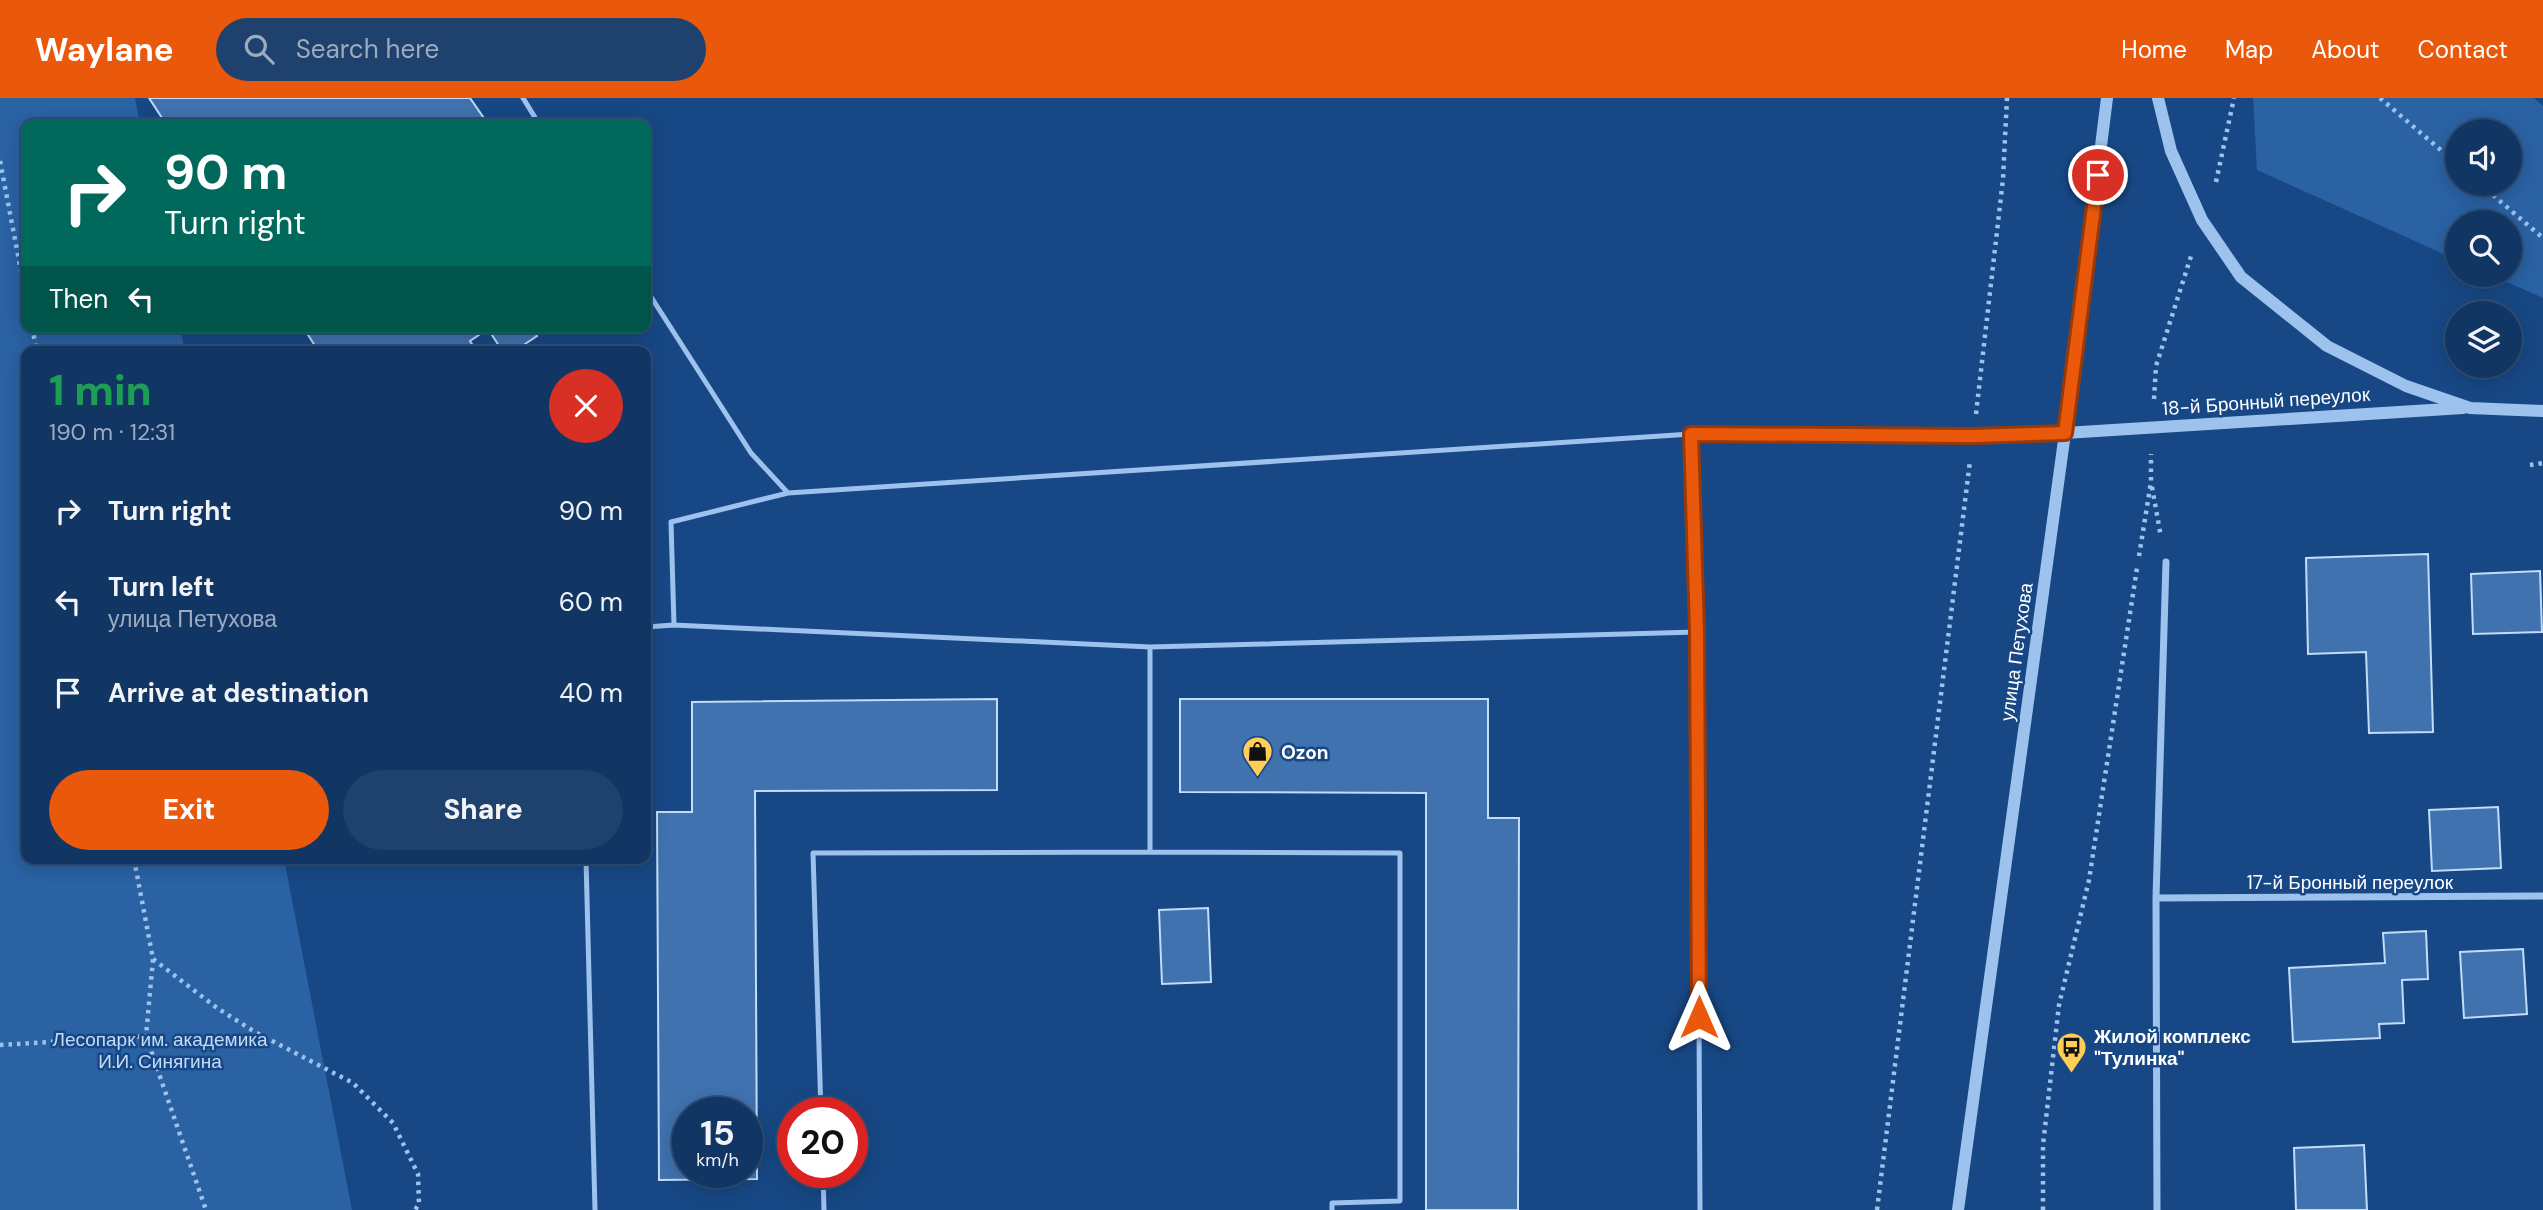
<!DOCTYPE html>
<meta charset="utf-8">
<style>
body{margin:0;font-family:"DM Sans",sans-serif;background:#1e416d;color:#f1f3f6;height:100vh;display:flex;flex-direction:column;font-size:26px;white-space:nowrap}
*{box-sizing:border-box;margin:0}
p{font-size:23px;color:#9cabbf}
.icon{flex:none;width:38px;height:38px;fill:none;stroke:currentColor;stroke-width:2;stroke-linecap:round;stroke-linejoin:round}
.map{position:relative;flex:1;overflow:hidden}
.drawer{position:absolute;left:21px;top:248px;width:630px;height:518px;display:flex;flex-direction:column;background:#113664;border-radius:14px;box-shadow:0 4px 18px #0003,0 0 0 2px #305078}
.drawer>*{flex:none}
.top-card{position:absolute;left:21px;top:21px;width:630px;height:214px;border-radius:14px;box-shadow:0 4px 18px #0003,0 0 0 2px #305078;background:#00695c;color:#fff;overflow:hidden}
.tools{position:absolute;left:2445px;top:21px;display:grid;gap:14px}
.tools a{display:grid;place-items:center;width:77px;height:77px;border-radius:50%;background:#113664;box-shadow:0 4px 18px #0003,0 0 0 2px #305078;font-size:35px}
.speed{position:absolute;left:672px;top:999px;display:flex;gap:14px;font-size:35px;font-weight:700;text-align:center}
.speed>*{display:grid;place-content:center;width:91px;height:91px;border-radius:50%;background:#113664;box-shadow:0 4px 18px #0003,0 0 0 2px #305078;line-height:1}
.speed small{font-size:18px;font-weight:400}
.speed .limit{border:10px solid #d22;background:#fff;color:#111}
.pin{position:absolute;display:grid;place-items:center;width:60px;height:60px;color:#fff;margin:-30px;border:4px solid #fff;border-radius:50%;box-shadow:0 2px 7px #0007}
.me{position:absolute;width:77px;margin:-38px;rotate:0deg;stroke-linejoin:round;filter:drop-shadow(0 0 5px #0008)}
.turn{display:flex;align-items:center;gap:24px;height:147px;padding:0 28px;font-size:32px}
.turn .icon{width:91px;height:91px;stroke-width:2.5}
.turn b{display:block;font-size:49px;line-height:60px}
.then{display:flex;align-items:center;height:66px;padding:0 28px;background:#0003;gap:14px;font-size:26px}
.round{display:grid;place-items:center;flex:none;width:74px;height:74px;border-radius:37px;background:#1e416d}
.head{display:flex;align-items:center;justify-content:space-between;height:119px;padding:0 28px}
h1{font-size:42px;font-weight:800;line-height:52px;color:#1e9e55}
.cta{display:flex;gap:14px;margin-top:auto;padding:14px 28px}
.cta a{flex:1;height:80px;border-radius:42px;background:#ea580c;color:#fff;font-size:28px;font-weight:800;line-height:80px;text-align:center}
.cta a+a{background:#1e416d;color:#f1f3f6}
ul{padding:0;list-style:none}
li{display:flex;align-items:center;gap:21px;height:91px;padding:0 28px}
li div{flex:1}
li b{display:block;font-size:26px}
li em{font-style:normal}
header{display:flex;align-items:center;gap:42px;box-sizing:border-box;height:98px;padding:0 35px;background:#ea580c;color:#fff}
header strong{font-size:33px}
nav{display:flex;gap:38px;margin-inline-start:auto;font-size:24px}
.search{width:490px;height:63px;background:#1e416d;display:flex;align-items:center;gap:18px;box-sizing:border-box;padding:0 24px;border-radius:38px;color:#9cabbf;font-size:26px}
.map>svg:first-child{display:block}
.green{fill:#2a62a4;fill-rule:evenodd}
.building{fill:#4072af;stroke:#c2dcf9;stroke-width:2;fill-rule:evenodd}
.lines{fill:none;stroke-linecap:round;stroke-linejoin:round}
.path{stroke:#9dc2ed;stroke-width:4.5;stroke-dasharray:3.5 5;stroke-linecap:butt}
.service{stroke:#9dc2ed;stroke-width:5}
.minor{stroke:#9dc2ed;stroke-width:7}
.tertiary{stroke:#9dc2ed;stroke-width:12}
.route-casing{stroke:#983908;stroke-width:18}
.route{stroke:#ea580c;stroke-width:12}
.labels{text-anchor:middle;stroke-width:5;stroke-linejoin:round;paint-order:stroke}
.street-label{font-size:19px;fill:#fff;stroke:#174885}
.poi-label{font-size:19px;font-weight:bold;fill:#fff;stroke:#174885;text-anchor:start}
.park-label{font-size:19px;fill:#c2dcf9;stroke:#174885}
</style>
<header>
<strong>Waylane</strong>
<div class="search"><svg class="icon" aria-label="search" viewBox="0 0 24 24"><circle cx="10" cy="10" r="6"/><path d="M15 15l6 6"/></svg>Search here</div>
<nav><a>Home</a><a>Map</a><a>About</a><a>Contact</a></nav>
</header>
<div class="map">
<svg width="2543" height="1112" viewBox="0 0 2543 1112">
<rect width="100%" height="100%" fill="#174885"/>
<path class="green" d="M0,0H135L140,26H26V229H180L185,254H26V761H284L352,1112H0Z
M2253,0H2534L2543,8V200L2491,177H2510V124H2457V162L2257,72ZM2457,33H2510V86H2457Z"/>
<path class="building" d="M149,0H470L488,26H166Z
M303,229H531L537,238L513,254H503L488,231L470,243L477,254H319Z
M2428,456L2433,634L2369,635L2366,554L2308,556L2306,460Z
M2540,473L2542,534L2473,536L2471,476Z
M997,601V692L755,693L757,1081L659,1082L657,714H692V604ZM688,1015H747V1074H688Z
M1180,601H1488V720H1519L1518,1112H1426V695L1180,694Z
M2498,709L2501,770L2432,773L2429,712Z
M1208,810L1211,884L1162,886L1159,812Z
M2426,833L2428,881L2402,882L2404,925L2379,926L2380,940L2293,944L2289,870L2385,865L2383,835Z
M2523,851L2527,916L2464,920L2460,854Z
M2364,1047L2367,1112H2296L2294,1050Z"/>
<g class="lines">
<path class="path" d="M2380,0L2457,66
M0,63L26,199
M2216,84L2234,0
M2480,86L2543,140
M32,229L37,254
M2154,301L2156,268L2192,155
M1976,316L2003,81L2007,0
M2530,367L2543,365
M2152,389L2161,439
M2139,458L2151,384V356
M134,761L153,861L146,938L206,1112
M153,861L217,910L255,934L353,985L393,1025L418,1076L419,1106L415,1112
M0,947L146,938
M1877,1112L1970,363
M2043,1112V1047L2059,907L2089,782L2137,470"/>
<path class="service" d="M523,0L539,26
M646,191L751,355L788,395L1691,336L1973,338L2065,335
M1691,336L1697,534L1700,1112
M674,527L671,424L788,395
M646,529L674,527L1150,549
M586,761L595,1112
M821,1015L813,755L1150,754
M823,1074L824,1112
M1332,1112V1105L1400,1103V755L1150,754V549L1697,534"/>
<path class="minor" d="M2156,800L2543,798
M2157,1112L2156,800L2166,464"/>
<path class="tertiary" d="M2158,0L2171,53L2202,122L2241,179L2327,248L2406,288L2470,310L2543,313
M2065,335L2463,310
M1958,1112L2065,335L2107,0"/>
</g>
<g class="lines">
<defs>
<path id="route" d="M1699,919L1697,534L1691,336L1973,338L2065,335L2098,77"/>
</defs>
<use href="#route" class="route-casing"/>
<use href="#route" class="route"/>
</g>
<defs>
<symbol id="shop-pin" viewBox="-11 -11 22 30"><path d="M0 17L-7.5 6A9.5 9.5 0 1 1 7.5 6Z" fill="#ffcd58" stroke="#174885"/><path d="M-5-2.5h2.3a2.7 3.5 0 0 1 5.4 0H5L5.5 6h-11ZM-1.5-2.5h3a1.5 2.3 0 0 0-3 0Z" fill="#111"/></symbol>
<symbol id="bus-pin" viewBox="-11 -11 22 30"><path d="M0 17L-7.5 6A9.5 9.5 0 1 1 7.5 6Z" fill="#ffcd58" stroke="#174885"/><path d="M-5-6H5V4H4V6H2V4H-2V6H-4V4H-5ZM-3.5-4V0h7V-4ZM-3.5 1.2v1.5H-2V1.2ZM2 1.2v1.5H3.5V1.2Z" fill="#111"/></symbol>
</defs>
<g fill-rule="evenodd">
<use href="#shop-pin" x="1240" y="636" width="35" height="47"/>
<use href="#bus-pin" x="2054" y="932" width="35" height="47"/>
</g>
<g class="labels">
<g class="street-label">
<text transform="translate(2266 303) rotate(-4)" y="7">18-й Бронный переулок</text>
<text transform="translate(2016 554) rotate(-82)" y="7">улица Петухова</text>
<text x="2350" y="791">17-й Бронный переулок</text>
</g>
<g class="poi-label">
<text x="1281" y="661">Ozon</text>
<text x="2094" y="945">Жилой комплекс<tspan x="2094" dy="22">"Тулинка"</tspan></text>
</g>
<g class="park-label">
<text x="160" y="948">Лесопарк им. академика<tspan x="160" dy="22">И.И. Синягина</tspan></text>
</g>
</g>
</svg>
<div class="tools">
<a><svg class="icon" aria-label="sound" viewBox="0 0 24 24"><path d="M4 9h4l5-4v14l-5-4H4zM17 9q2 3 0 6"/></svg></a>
<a><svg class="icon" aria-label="search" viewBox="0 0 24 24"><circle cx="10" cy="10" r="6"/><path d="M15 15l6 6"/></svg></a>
<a><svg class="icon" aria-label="layers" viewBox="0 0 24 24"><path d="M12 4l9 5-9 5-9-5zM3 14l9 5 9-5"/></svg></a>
</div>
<div class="speed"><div>15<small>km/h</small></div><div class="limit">20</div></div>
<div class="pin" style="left:2098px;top:77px;background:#d93025"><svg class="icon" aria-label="arrive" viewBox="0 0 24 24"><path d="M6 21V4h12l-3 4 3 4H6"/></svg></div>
<svg class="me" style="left:1699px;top:919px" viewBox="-20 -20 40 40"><path d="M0-17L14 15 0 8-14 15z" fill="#ea580c" stroke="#fff" stroke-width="4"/></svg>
<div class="top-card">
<div class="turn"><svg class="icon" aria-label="right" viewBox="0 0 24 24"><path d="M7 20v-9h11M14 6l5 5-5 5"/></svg><div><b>90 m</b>Turn right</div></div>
<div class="then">Then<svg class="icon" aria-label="left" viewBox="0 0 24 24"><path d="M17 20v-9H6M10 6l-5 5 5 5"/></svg></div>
</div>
<section class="drawer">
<div class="head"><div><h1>1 min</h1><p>190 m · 12:31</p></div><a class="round" style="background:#d93025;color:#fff"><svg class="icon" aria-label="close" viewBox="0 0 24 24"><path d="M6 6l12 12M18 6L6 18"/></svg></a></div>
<ul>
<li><svg class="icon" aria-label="right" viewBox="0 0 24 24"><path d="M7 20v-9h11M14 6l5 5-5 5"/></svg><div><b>Turn right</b></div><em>90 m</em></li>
<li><svg class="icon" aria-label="left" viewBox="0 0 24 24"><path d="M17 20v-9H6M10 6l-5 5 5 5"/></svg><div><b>Turn left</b><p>улица Петухова</p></div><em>60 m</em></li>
<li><svg class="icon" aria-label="arrive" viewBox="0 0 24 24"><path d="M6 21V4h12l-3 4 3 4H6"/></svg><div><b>Arrive at destination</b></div><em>40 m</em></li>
</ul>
<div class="cta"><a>Exit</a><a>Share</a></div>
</section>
</div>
